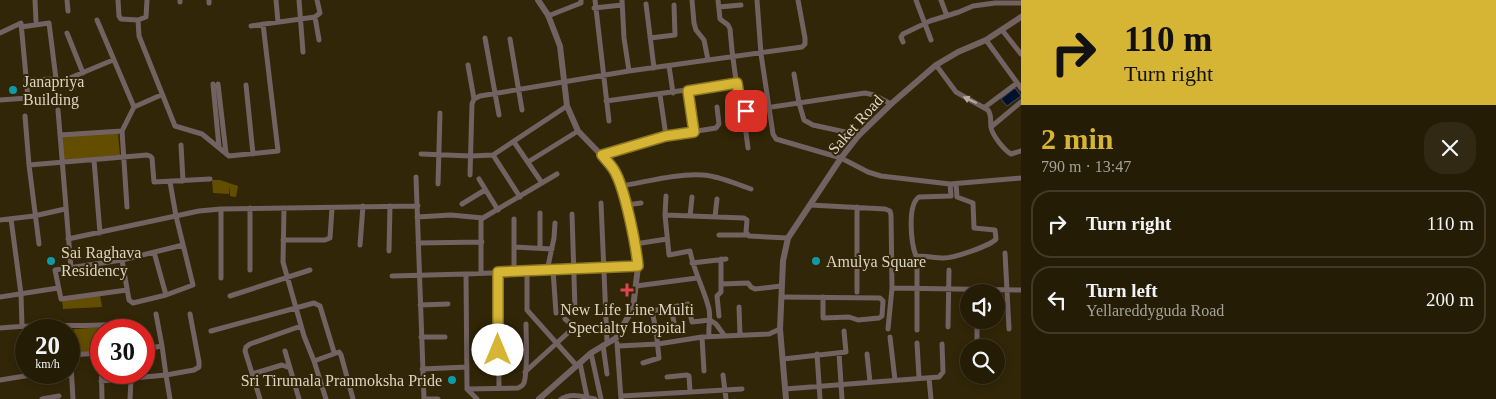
<!DOCTYPE html>
<meta charset="utf-8">
<style>
:root{--surface:#251c05;--page:#312913;--text:#f1f3f6;--muted:#a3a19a;--line:#423a27;--accent:#d6b534}
body{margin:0;font-family:Georgia,serif;background:var(--page);color:var(--text);height:100vh;display:flex;flex-direction:column;font-size:19px;white-space:nowrap}
*{box-sizing:border-box;margin:0}
p{font-size:16px;color:var(--muted)}
.icon{flex:none;width:28px;height:28px;fill:none;stroke:currentColor;stroke-width:2;stroke-linecap:round;stroke-linejoin:round}
.map{position:relative;flex:1;overflow:hidden}
.side{display:flex;flex-direction:column;background:var(--surface);width:475px}
.side>*{flex:none}
.hud{background:#d6b534;color:#111;overflow:hidden}
.fabs{position:absolute;left:960px;top:284px;display:grid;gap:10px}
.fabs a{display:grid;place-items:center;width:45px;height:45px;border-radius:50%;background:var(--surface);box-shadow:0 2px 8px #0003,0 0 0 1px var(--line);font-size:25px}
.speed{position:absolute;left:15px;top:319px;display:flex;gap:10px;font-size:25px;font-weight:700;text-align:center}
.speed>*{display:grid;place-content:center;width:65px;height:65px;border-radius:50%;background:var(--surface);box-shadow:0 2px 8px #0003,0 0 0 1px var(--line);line-height:1}
.speed small{font-size:12px;font-weight:400}
.speed .limit{border:8px solid #d22;background:#fff;color:#111}
.pin{position:absolute;display:grid;place-items:center;width:42px;height:42px;color:#fff;margin:-21px;border-radius:10px;box-shadow:0 2px 8px #0006}
.me{position:absolute;width:55px;margin:-28px;rotate:0deg;stroke-linejoin:round;filter:drop-shadow(0 0 4px #0008)}
.turn{display:flex;align-items:center;gap:18px;height:105px;padding:0 20px;font-size:22px}
.turn .icon{width:65px;height:65px;stroke-width:2.5}
.turn b{display:block;font-size:35px;line-height:42px}
.round{display:grid;place-items:center;flex:none;width:52px;height:52px;border-radius:20px;background:var(--page)}
.summary{display:flex;align-items:center;justify-content:space-between;height:85px;padding:0 20px}
h1{font-size:30px;font-weight:600;line-height:38px;color:var(--accent)}
ul{padding:0;list-style:none}
li{display:flex;align-items:center;gap:15px;height:68px;margin:0 10px 8px;padding:0 10px;border:2px solid var(--line);border-radius:20px}
li div{flex:1}
li b{display:block;font-size:19px}
li em{font-style:normal}
main{display:flex;flex:1;min-height:0}
.map>svg:first-child{display:block}
</style>
<main>
<div class="map">
<svg width="1021" height="399" viewBox="0 0 1021 399">
<rect width="100%" height="100%" fill="#312607"/>
<path fill="#634d00" d="M118 133 120 155 64 160 62 136Z
M212 180H220L238 186 236 197 230 196V186L229 194 213 193Z
M100 295 102 307 63 309 62 301Z
M124 326 125 330H101V351L73 353 74 329Z"/>
<path fill="#00102d" stroke="#424b5a" d="M1015 88 1021 96 1007 106 1001 99Z"/>
<g fill="none" stroke-linecap="round" stroke-linejoin="round">
<path stroke="#726261" stroke-width="5" d="M35 0 36 21
M67 0 68 11
M118 0 119 16 121 19 138 20 146 17 147 0
M276 0 278 22
M299 0 303 52
M595 0 609 121
M622 0 624 38 629 71
M692 0 694 23 696 30 704 40 708 60
M718 0 720 19 728 25 730 29C731 43 737 105 746 111L865 93 874 95 891 104
M757 0 761 54 773 134 776 139 841 158 868 172 881 176 950 184 1021 178
M916 0 931 40
M941 0 947 16
M180 2V0
M209 3V0
M646 4 654 68
M719 7 741 5
M594 8 622 5
M548 16 581 3V0
M315 17 319 40
M97 20 134 107
M138 20 139 36 175 126 202 134 229 156 278 151 263 24
M251 26 315 17 320 13 317 0
M21 27 49 23 56 79 26 80
M1002 30 1021 54
M0 33 21 23 28 98 0 100
M67 33 83 73
M485 38 499 115
M650 38 675 35 674 5
M510 39 522 110
M986 40 1021 88
M903 42 901 37 903 34 930 21 959 12 973 6 995 3H1021
M468 65 474 99 472 104 470 175
M936 65 956 92 988 110C992 116 990 120 991 127 992 135 1004 150 1011 154L1021 151
M669 66 673 93
M794 74 799 103 804 120 813 125 859 135
M65 80 113 60
M213 84 219 147
M218 84 226 153
M246 85 253 154
M688 91 694 132
M660 95 666 136
M474 99 480 96 629 71 802 47 805 44V38L798 0
M606 101 737 83
M985 107 1017 83
M58 110 71 268
M743 110 748 148
M25 116 29 165 39 244
M991 127 1021 102
M60 135 122 131
M514 142 542 183
M181 145 183 181
M421 154 471 156 493 155 567 106
M493 155 520 197
M602 155 666 136 716 128 719 124 717 107
M94 160 100 233
M528 162 578 131
M29 165 147 155 150 156 152 158 154 182 210 179
M416 177 424 399
M479 179 498 210
M438 184 440 113
M950 184 951 196 919 197C907 205 911 243 916 256 926 256 935 258 944 258 954 258 990 246 996 239L995 230 974 228 973 203 957 197 956 184
M621 186C646 182 677 173 703 175 719 176 736 184 751 189
M666 196 665 215 669 255 690 251C694 272 704 289 709 309 711 318 708 327 709 337
M601 203 607 342
M462 204 485 190
M626 205 641 203
M810 205 885 209 890 211 891 215 892 288 888 329
M127 207 122 131 134 107 161 95
M857 207V292
M284 208 283 262 304 336 314 361 326 399
M540 213V248
M572 214 575 309
M665 215 744 218 747 220 746 232 749 236 788 238
M690 216 692 197
M417 217 451 215 483 218 557 174
M715 217 717 199
M11 219 21 294 22 326
M481 219V273
M0 220 34 216 65 209
M719 235H747
M68 239 199 211 221 209 418 206
M283 240H325L330 238 332 208
M418 243 482 242
M635 244 667 239
M360 245 363 206
M514 247 552 249
M389 251 390 206
M154 252 166 295
M1005 253 1009 329
M122 260 129 300 133 303 166 295 193 285 176 216 170 182
M692 263 726 259
M250 270V208
M553 270 556 313
M547 271 554 238 555 223
M498 272 499 388
M514 272V219
M527 272V310L577 366
M466 274 467 389 477 399
M392 276 466 274 638 267
M221 278V209
M722 284 748 283 751 287 755 289 781 286
M636 286 697 278
M892 288 1021 290
M127 290 61 299 55 270 122 260 183 245
M230 296 310 270
M0 297 58 288
M782 297 880 298 883 301 882 316 879 318 858 320 849 317 823 318V297
M420 305 448 304
M671 307 675 328
M739 307 740 335
M630 312 652 311 688 304 692 322 710 320 716 324 724 335
M719 316 717 296 721 292V259
M948 327 949 270
M0 328C42 324 83 327 125 324
M917 330V264
M69 331 73 399
M211 331 314 303 320 306 334 352
M421 337H445
M702 337 704 371
M890 337 895 380
M617 343 621 399
M917 343 919 378
M603 345 607 374
M162 346 166 375 194 370 199 367V362L190 314
M618 346 658 344 702 337 769 334 780 329
M977 348V320
M144 349 162 346 156 314
M285 351 299 399
M101 353 102 399
M591 353 601 399
M839 353 842 399
M817 354 820 399
M867 354 870 382
M70 355 101 353
M783 359 846 352 844 331
M314 361 339 352 341 355 353 399
M580 363 587 397
M643 363 659 358 656 330 652 311
M422 369 467 367
M525 372 571 330 572 325 565 319
M252 374 282 365 290 368
M723 375 726 399
M53 376 71 375
M667 377 687 375 689 376 690 391
M929 378 931 399
M0 380 37 374 39 372
M101 381 166 375 170 399
M467 389 518 388C521 386 522 387 524 383 528 370 526 338 526 324
M785 389 939 377 943 372 942 344
M622 396 742 389
M42 399 59 396
M130 399 131 379
M260 399 245 351 246 347 250 344 301 326
M425 399H438
M561 399C572 392 583 397 595 399"/>
<path stroke="#726261" stroke-width="6" d="M538 0 548 15 560 46 567 106 578 131 610 164 615 171 621 186 635 244 638 267 633 308 616 338 591 353 539 399
M786 399 780 329 783 261 788 238 841 158 859 135 891 104 936 65 958 52 986 40 1021 17"/>
</g>
<defs><path id="oneway-solid" d="M-6-.8H1V-3.2L6.5 0L1 3.2V.8H-6Z" transform="scale(1.25)"/></defs>
<use fill="#b7ada1" href="#oneway-solid" transform="translate(970 100) rotate(-155)"/>
<g fill="none" stroke-linecap="round" stroke-linejoin="round">
<defs>
<path id="route" d="M498 350V272L638 266C636 245 625 188 614 170 611 165 606 160 602 155L666 136 694 132 688 91 737 83 741 107 746 111"/>
</defs>
<use href="#route" stroke="#8b7622" stroke-width="12"/>
<use href="#route" stroke="#d6b534" stroke-width="9"/>
</g>
<g fill="#0f9aa8" stroke="#312607" stroke-width="2">
<circle cx="13" cy="90" r="5"/>
<circle cx="51" cy="261" r="5"/>
<circle cx="816" cy="261" r="5"/>
<circle cx="452" cy="380" r="5"/>
</g>
<path fill="#e0444e" stroke="#312607" stroke-width="2" d="M624.5 282.5h5v5h5v5h-5v5h-5v-5h-5v-5h5z"/>
<g text-anchor="middle" stroke-width="4" stroke-linejoin="round" paint-order="stroke">
<g font-size="16" fill="#dcd5c4" stroke="#312607" text-anchor="start">
<text x="23" y="87">Janapriya<tspan x="23" dy="18">Building</tspan></text>
<text x="61" y="258">Sai Raghava<tspan x="61" dy="18">Residency</tspan></text>
<text x="826" y="267">Amulya Square</text>
<text x="627" y="315" text-anchor="middle">New Life Line Multi<tspan x="627" dy="18">Specialty Hospital</tspan></text>
<text x="442" y="386" text-anchor="end">Sri Tirumala Pranmoksha Pride</text>
</g>
<g font-size="16" fill="#dcd5c4" stroke="#312607">
<text transform="translate(855 124) rotate(-48)" y="6">Saket Road</text>
</g>
</g>
</svg>
<div class="fabs">
<a><svg class="icon" aria-label="sound" viewBox="0 0 24 24"><path d="M4 9h4l5-4v14l-5-4H4zM17 9q2 3 0 6"/></svg></a>
<a><svg class="icon" aria-label="search" viewBox="0 0 24 24"><circle cx="10" cy="10" r="6"/><path d="M15 15l6 6"/></svg></a>
</div>
<div class="speed"><div>20<small>km/h</small></div><div class="limit">30</div></div>
<div class="pin" style="left:746px;top:111px;background:#d93025"><svg class="icon" aria-label="arrive" viewBox="0 0 24 24"><path d="M6 21V4h12l-3 4 3 4H6"/></svg></div>
<svg class="me" style="left:498px;top:350px" viewBox="-20 -20 40 40"><circle r="19" fill="#fff"/><path d="M0-13L10 11 0 6-10 11z" fill="#d6b534"/></svg>
</div>
<section class="side">
<div class="hud">
<div class="turn"><svg class="icon" aria-label="right" viewBox="0 0 24 24"><path d="M7 20v-9h11M14 6l5 5-5 5"/></svg><div><b>110 m</b>Turn right</div></div>
</div>
<div class="summary"><div><h1>2 min</h1><p>790 m · 13:47</p></div><a class="round"><svg class="icon" aria-label="close" viewBox="0 0 24 24"><path d="M6 6l12 12M18 6L6 18"/></svg></a></div>
<ul>
<li><svg class="icon" aria-label="right" viewBox="0 0 24 24"><path d="M7 20v-9h11M14 6l5 5-5 5"/></svg><div><b>Turn right</b></div><em>110 m</em></li>
<li><svg class="icon" aria-label="left" viewBox="0 0 24 24"><path d="M17 20v-9H6M10 6l-5 5 5 5"/></svg><div><b>Turn left</b><p>Yellareddyguda Road</p></div><em>200 m</em></li>
</ul>
</section>
</main>
